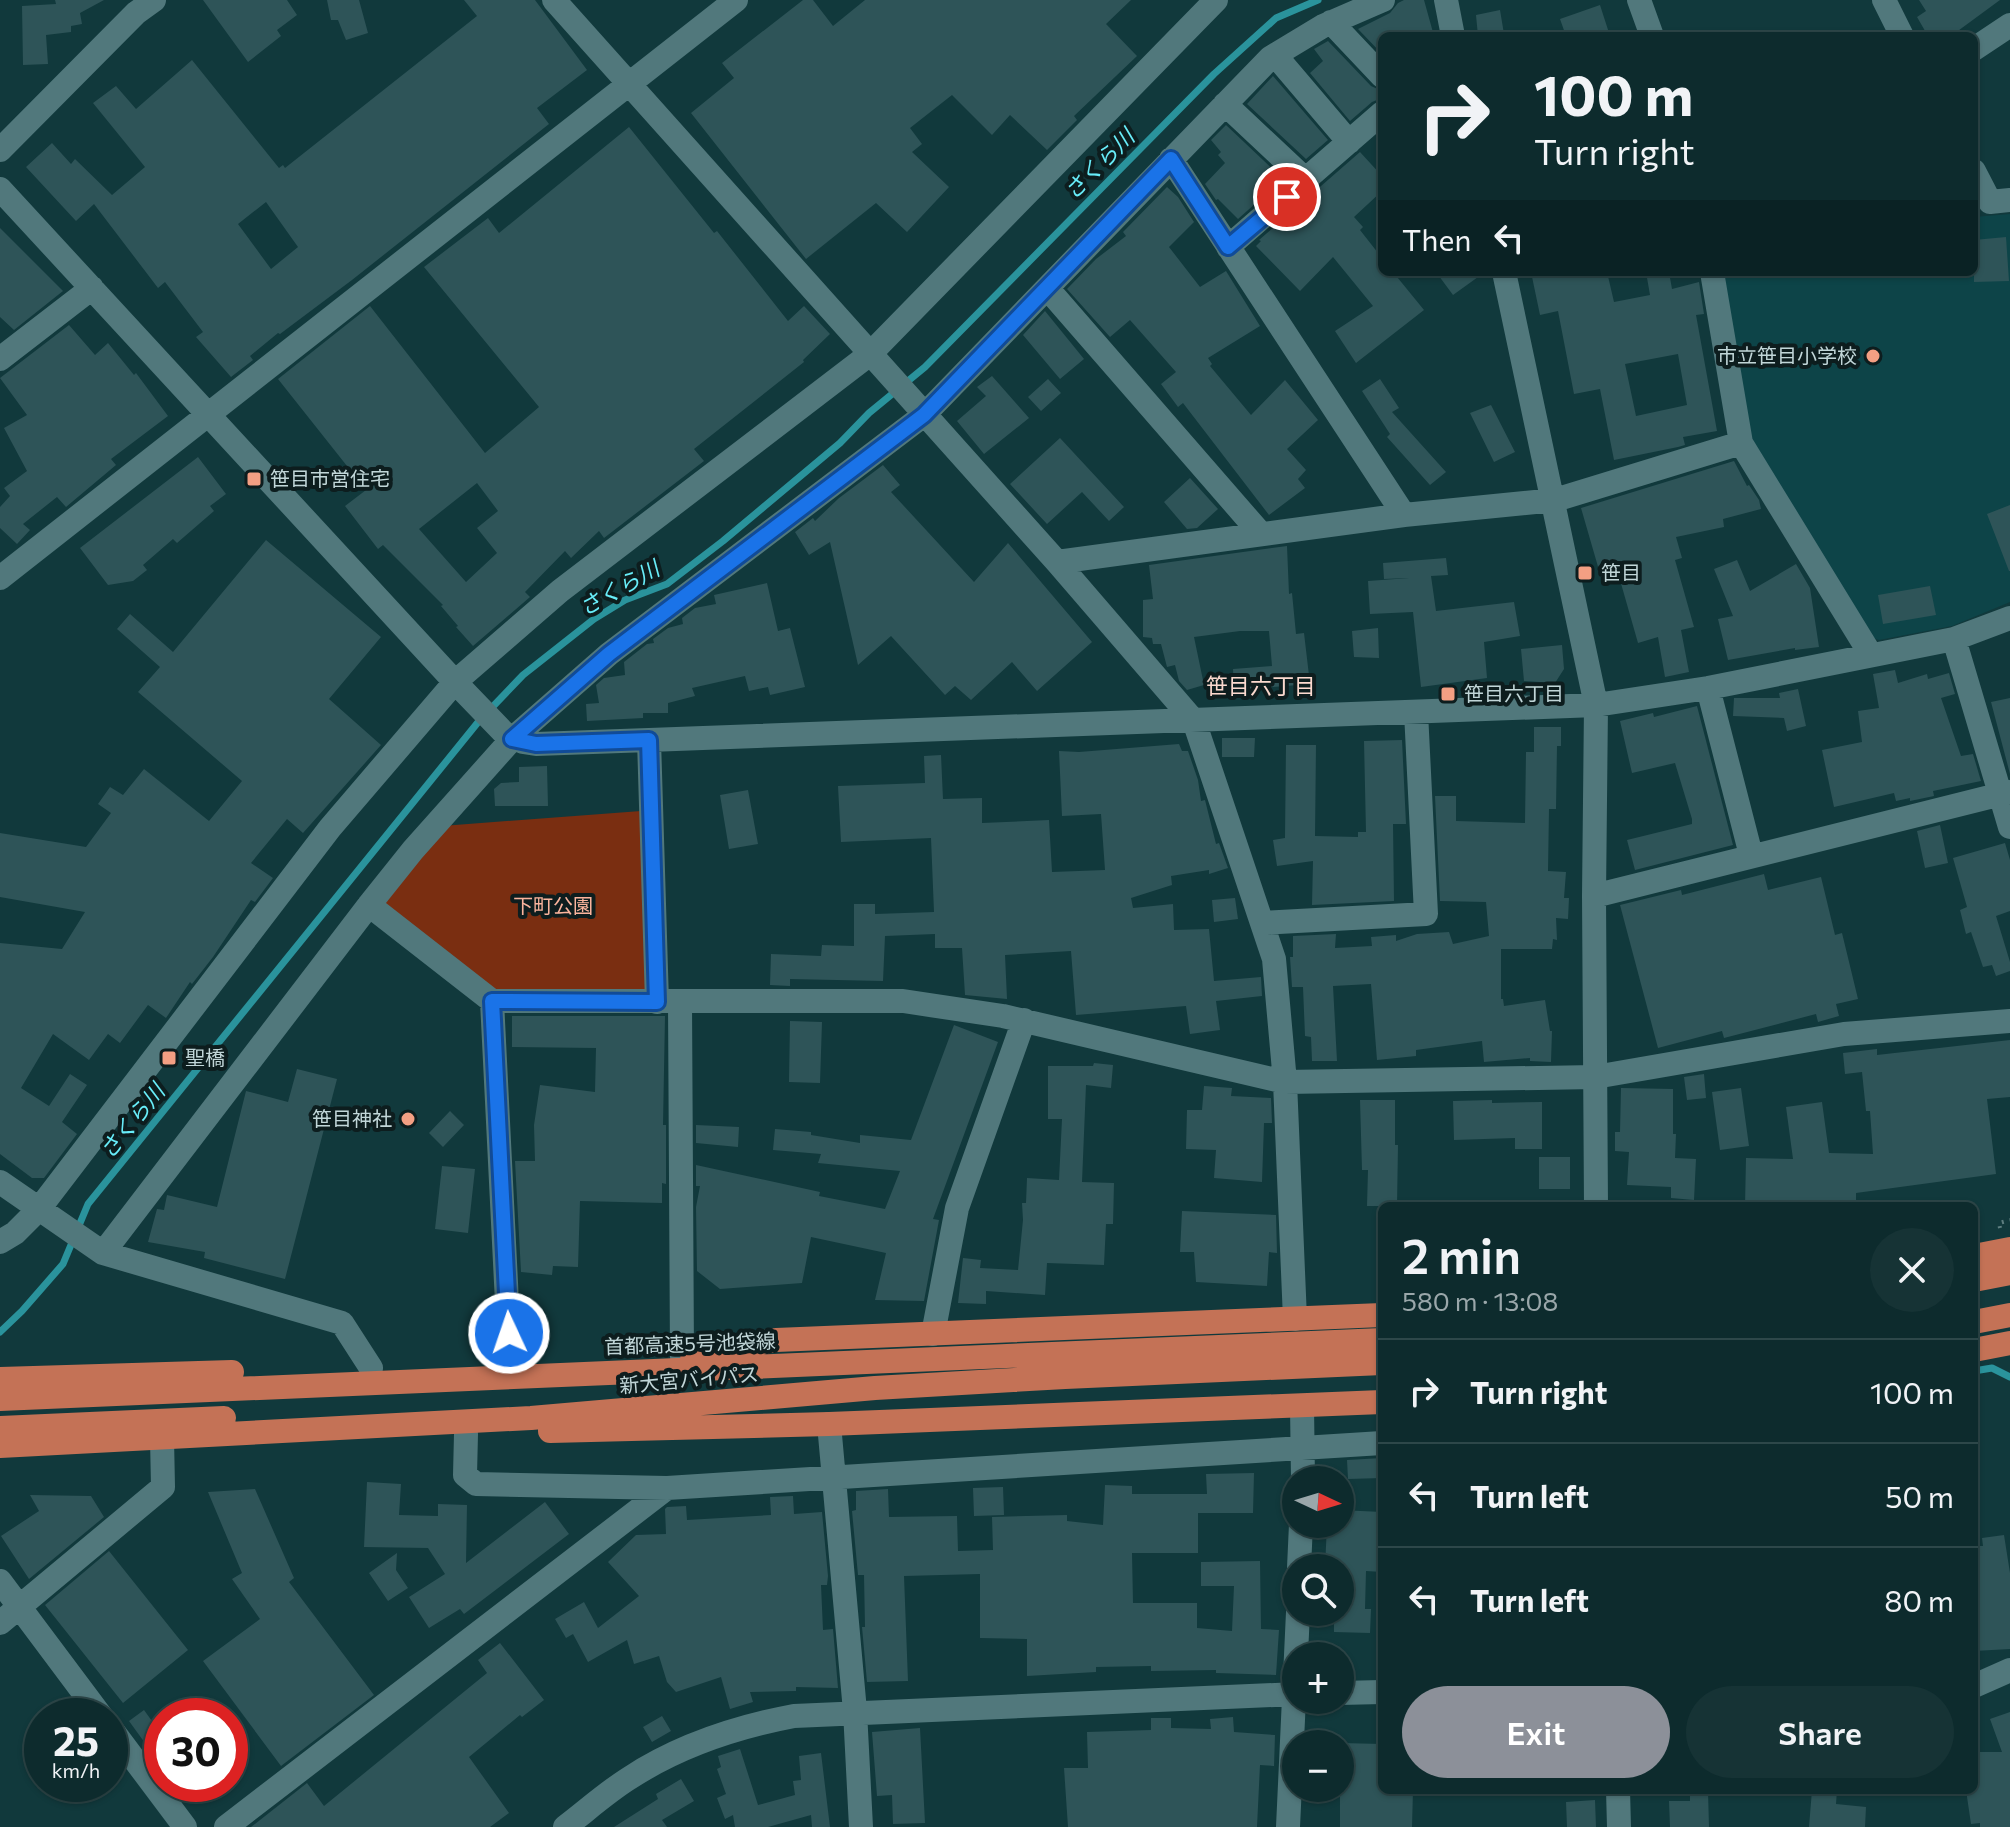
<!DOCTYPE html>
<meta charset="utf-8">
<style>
:root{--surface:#0d2b2d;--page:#163335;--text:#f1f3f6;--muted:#9aa7aa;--line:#2d4749;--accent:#8c9099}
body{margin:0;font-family:Commissioner,"Noto Sans JP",sans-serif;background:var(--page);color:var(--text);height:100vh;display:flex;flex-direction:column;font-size:30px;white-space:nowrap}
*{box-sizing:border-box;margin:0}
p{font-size:26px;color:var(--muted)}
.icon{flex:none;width:44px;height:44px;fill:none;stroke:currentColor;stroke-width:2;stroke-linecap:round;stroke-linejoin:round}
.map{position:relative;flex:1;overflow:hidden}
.side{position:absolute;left:1378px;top:1202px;width:600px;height:592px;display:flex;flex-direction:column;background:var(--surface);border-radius:12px;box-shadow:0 2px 6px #0004,0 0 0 2px var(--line)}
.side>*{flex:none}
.hud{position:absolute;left:1378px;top:32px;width:600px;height:244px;border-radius:12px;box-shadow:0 2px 6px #0004,0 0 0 2px var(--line);background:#0d2b2d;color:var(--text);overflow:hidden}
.needle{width:52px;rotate:94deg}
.tools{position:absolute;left:1282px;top:1466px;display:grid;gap:16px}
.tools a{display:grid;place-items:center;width:72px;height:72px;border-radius:50%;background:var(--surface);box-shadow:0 2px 6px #0004,0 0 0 2px var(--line);font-size:40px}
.speed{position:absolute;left:24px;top:1698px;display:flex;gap:16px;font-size:40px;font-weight:700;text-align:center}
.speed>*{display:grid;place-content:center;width:104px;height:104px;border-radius:50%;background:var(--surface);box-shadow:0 2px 6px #0004,0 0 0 2px var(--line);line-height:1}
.speed small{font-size:20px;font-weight:400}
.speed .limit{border:12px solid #d22;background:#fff;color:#111}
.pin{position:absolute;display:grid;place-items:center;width:68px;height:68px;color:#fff;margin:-34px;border:4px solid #fff;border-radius:50%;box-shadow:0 2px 8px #0007}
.me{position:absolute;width:88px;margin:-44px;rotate:357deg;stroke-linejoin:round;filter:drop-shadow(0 0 6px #0008)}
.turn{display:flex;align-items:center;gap:28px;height:168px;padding:0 24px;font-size:36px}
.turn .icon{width:104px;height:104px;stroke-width:2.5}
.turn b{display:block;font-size:56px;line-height:68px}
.then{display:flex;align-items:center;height:76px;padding:0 24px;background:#0003;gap:16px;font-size:30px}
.round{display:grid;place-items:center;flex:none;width:84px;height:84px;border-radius:42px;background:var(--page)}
.summary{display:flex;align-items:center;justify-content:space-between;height:136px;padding:0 24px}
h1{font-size:48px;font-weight:600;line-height:60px}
.cta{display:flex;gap:16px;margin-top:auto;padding:16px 24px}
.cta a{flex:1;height:92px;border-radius:48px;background:var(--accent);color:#fff;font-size:32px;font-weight:600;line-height:92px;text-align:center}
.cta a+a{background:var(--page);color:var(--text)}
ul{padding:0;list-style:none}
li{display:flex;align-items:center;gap:24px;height:104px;padding:0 24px;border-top:2px solid var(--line)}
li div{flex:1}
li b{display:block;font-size:30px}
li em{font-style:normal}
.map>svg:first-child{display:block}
</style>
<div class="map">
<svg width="2010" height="1827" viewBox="0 0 2010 1827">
<rect width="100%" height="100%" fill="#11393c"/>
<path fill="#0d4448" d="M2010 214V602L1952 626 1879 640 1870 637 1749 440 1722 272H1974V217Z"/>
<path fill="#7a2e11" d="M641 811 646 995H495L379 901 442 826Z"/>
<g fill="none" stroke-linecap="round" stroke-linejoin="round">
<path stroke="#2a939c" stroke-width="7" d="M0 1332 22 1311 63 1264 88 1204 479 721 523 675 594 619 625 600 667 584 723 541 840 443 869 413 925 367 1214 74 1276 18 1318 0
M1974 1371 1992 1368 2010 1377"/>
</g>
<path fill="#2e5458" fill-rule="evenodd" d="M55 0H104L80 13 82 24 71 26V32L46 35 48 64 23 65 22 6 56 4Z
M203 0H287L297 15 277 30 281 36 248 62Z
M327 0H359L368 33 346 40 338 20H331Z
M464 0H535L587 70 537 108 549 124 352 280 280 334 278 333 250 356 253 360 231 377 196 337 203 332 165 282 158 288 94 204 76 221 26 167 52 143 71 164 75 159 112 195 145 167 93 103 116 86 136 109 192 60 279 168 283 165 285 168 477 16ZM266 202 298 247 271 269 238 224Z
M803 0H813L833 26 865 0H1131L1106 24 1137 56 1074 116 1077 120 1047 150 1010 115 992 135 952 95 910 128 922 144 912 152 949 187 907 232 876 203 806 259 691 113 734 78 722 63Z
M1404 0H1424L1434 36H1382V54L1358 29 1390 13 1398 3Z
M1919 0H2000L1951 36H1928L1917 17 1926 11Z
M1600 5 1610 36H1566L1560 19Z
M1500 10 1504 34 1478 36 1476 15Z
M1328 41 1371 86 1382 91V98L1372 102 1350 121 1310 73 1323 61 1314 49Z
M1273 76 1328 140 1306 159 1247 104Z
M1226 125 1283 179 1238 219 1218 199 1216 200 1205 184 1225 163 1218 155 1221 152 1211 140Z
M629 127 714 233 717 231 788 321 804 306 830 334 803 360 804 362 694 449 704 461 604 538 599 531 571 558 565 551 525 592 530 597 473 646 456 627 458 626 441 606 443 605 383 545 378 549 345 506 366 490 278 379 370 306 485 453 539 407 424 267 488 218 499 233ZM477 483 498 511 477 528 497 553 466 582 419 529Z
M1360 152 1382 176V191L1354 217 1363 227 1360 230 1382 258V272H1393L1424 310 1356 363 1335 331 1373 306 1333 257 1300 291 1256 246 1261 241 1259 240Z
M1167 187 1178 197 1194 222 1169 247 1200 287 1226 271 1260 326 1208 358 1212 364 1210 366 1251 415 1285 380 1318 420 1287 449 1306 470 1298 479 1305 488 1269 515 1183 403 1178 407 1161 384 1176 372 1130 320 1110 337 1067 289 1096 259 1126 236 1123 232Z
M0 228 63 291 14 330 0 317Z
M2006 237 2009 281 1974 282V240Z
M1436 272H1485L1453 295Z
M1531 272H1607L1614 302 1650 295 1646 272H1669L1672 289 1699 282 1704 314 1696 315 1717 431 1683 437 1685 445 1678 447 1614 460 1600 389 1574 394 1558 311 1540 315ZM1678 354 1687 405 1636 416 1625 364Z
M1045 311 1084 359 1060 379 1023 335Z
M69 325 95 355 108 343 134 375 136 373 168 416 111 459 116 465 66 507 57 497 23 524 30 530 17 544 0 528V507L10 496 4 488 27 471 4 428 27 415 0 378Z
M992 376 1029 418 984 454 957 421 986 396 977 387Z
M1048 379 1061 393 1041 411 1028 397Z
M1380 379 1399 408 1392 412 1446 472 1430 485 1387 437 1390 434 1362 391Z
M1491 405 1515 452 1494 462 1470 413Z
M1060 438 1124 507 1109 521 1082 492 1047 524 1010 484Z
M198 457 226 494 210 506 214 511 177 543 173 539 143 565 147 570 133 581 108 585 80 548Z
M1734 461 1747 486 1749 485 1759 500 1761 509 1723 519 1724 527 1676 537 1682 558 1675 560 1694 627 1681 630 1689 672 1665 677 1658 637 1638 643 1620 580 1603 584 1581 508Z
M883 465 900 485 891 492 974 582 1008 543 1092 642 1037 691 1012 662 971 700 955 686 945 695 891 636 858 665 830 542 809 555 795 532 813 518 815 521 839 498Z
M1190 478 1218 509 1197 528 1187 529 1164 502Z
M2010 505V571H2009L1987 514Z
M266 540 381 637 329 699 381 745 303 833 287 819 251 863 273 878 255 902 251 900 213 957 192 984 190 982 166 1018 148 1005 120 1043 108 1034 89 1060 53 1034 21 1088 49 1106 70 1074 87 1085 62 1122 77 1134 44 1178H32L0 1154V943L62 949 85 912 0 897V833L86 847 111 813 98 804 110 787 123 795 144 769 209 821 242 781 138 692 160 667 117 629 130 614 173 652Z
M1287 546 1289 594 1292 593 1296 634 1304 633 1310 684 1234 690 1233 669 1272 666 1269 631H1240L1194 637 1204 685 1187 690 1179 681 1175 665 1167 667 1161 644H1153L1152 638 1143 637V600L1153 599 1149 565Z
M1446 558 1448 575 1431 576 1436 611 1514 602 1520 636 1484 642 1487 678 1421 687 1413 612 1370 614 1368 581 1409 578 1384 579 1383 563Z
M1737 560 1750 591 1796 564 1810 588 1819 647 1795 650V648L1728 660 1718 619 1733 616 1714 569Z
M767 583 778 631 790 628 805 687 770 695 768 687 749 691 745 676 692 688 695 696 668 703V713H643V718L587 721 586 704 599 703 596 685 604 678 625 675 624 662 647 644 654 643 653 639 668 628 683 624 682 618 695 608 716 604 714 595Z
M1930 586 1936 615 1883 624 1878 595Z
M1378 628 1379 658 1354 657 1352 631Z
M1562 645 1564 669 1555 683 1524 681 1521 649Z
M1895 670 1898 683 1927 674 1928 679 1949 673 1955 694 1941 698 1961 756 1973 754 1981 781 1933 791 1934 796 1910 801V798L1896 801 1894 793 1834 807 1822 750 1862 742 1858 711 1879 708 1873 674Z
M1798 689 1806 726 1787 731 1784 718 1733 716 1734 698H1780L1779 693Z
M2010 698V774L1991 702Z
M1697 706 1733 845 1635 870 1627 840 1692 824V819L1675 763 1632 773 1620 721 1653 713 1654 717Z
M1534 727H1561V746H1557L1556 809H1549L1548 871 1566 872 1564 898H1569L1568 919 1556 918 1557 940 1553 939 1552 949H1501V999H1503L1504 1006 1545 1000 1550 1031H1552L1551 1062 1530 1061V1058L1484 1062 1482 1041 1416 1050V1056L1377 1060 1371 984 1333 986 1337 1061H1312L1311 1037 1305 1036 1303 987H1292L1290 957H1293V936L1336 934 1335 948 1372 946 1371 937 1396 935V941L1417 934 1449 932 1453 944 1489 936 1486 902 1440 901 1435 796H1456V821L1525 823 1526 752H1534Z
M1222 738H1255L1254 757H1222Z
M1402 740 1406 824H1393L1394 901 1312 905 1313 861 1277 866 1273 840 1285 838 1286 745H1316L1315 836 1358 837V832H1366L1364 741Z
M1179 744 1182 751H1188L1198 780 1201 801 1205 800 1216 844 1219 843 1228 868 1209 874V870L1171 876 1172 885 1131 898 1133 908 1173 904 1174 930 1209 929 1214 981 1261 977 1262 996 1216 1001 1220 1030 1190 1034 1186 1006 1076 1015 1071 951 1005 955 1007 999 965 995 962 948H935V934L885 936 883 981 790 979V986L770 985 771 954 821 956 822 945 854 946V904H875V914L934 912 931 838 841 842 838 786 925 783 924 756 941 755 943 799 982 798V823L1049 820 1052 872 1105 870 1101 814 1062 816 1059 751 1079 752Z
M547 766 548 806H495L494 789 501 783 519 782V767Z
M748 790 758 844 729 849 720 795Z
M1940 825 1948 863 1925 868 1917 831Z
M2005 843 2010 860V911L1996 916 2010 962V971L1996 976 1992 965 1983 967 1971 932 1966 934 1960 910 1967 907 1953 858Z
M1764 874 1768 890 1821 877 1835 935 1842 933 1858 999 1836 1004 1839 1016 1818 1022 1816 1014 1724 1038 1722 1031 1658 1048 1620 905 1681 890 1682 895Z
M1235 898 1238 919 1214 922 1212 900Z
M512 1016H665L663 1125H666V1184L662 1183V1203L580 1201 578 1267 553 1266 552 1275 521 1272 515 1161H535L534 1125 540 1085 595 1092 596 1048 512 1047Z
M790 1021 822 1022 820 1083 789 1082Z
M954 1025 998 1042 933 1219 939 1220 924 1301 875 1300 886 1253 811 1237 802 1283 720 1289 697 1271 696 1207 700 1186H696V1165L820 1192 819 1196 885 1209 900 1171 818 1163 821 1154 773 1150 775 1129 811 1132V1135L860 1143V1135L911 1140Z
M2010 1040V1097L1987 1099 1996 1174 1856 1193V1203L1745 1206 1746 1158 1793 1159 1786 1107 1822 1102 1829 1153 1873 1154 1870 1111H1866L1862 1072 1845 1074 1843 1053 1877 1049V1055Z
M1094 1063 1113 1065 1111 1088 1086 1085 1082 1182 1114 1183 1113 1224H1106L1104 1265 1047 1263 1045 1295 986 1291V1304L958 1303 963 1258 981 1260 980 1268 1018 1270 1023 1220 1022 1203H1026L1027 1178 1059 1180 1062 1119H1048V1066H1093Z
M297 1069 337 1079 285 1279 204 1258 205 1252 148 1242 157 1209 164 1210 167 1195 217 1207 246 1091 288 1102Z
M1704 1074 1706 1098 1687 1100 1684 1077Z
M1204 1086 1232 1088 1231 1096 1271 1098 1272 1123H1264L1262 1182 1214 1178 1216 1150 1186 1149 1187 1110H1202Z
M1621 1088 1673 1089V1134H1676L1675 1158 1696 1159 1694 1200 1671 1198V1187L1627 1185 1629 1152 1615 1151V1132H1620Z
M1741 1088 1749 1146 1720 1150 1712 1092Z
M1360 1100H1395V1145H1398L1397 1206H1367L1368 1170H1362Z
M1492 1100V1103L1542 1102V1149H1515V1138L1454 1140 1453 1101Z
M450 1111 464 1125 443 1147 429 1133Z
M696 1125 739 1127 738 1147 696 1143Z
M1539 1157H1570V1189H1539Z
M442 1166 475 1169 468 1233 435 1229Z
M1182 1211 1276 1215 1277 1253 1269 1252 1267 1286 1196 1282 1194 1252H1180Z
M1382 1458V1478L1348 1479 1347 1460Z
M1254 1473 1253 1513H1198V1553H1132L1133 1603H1197V1628L1232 1631 1234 1586H1201V1562L1260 1561 1261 1629 1279 1630 1276 1675 1216 1673V1670L1151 1671V1666L1096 1667V1672L1027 1676V1639L980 1638V1574L904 1576 908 1681 867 1682 862 1627H865L864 1575H858L852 1511 856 1510V1491L888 1489 889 1517 957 1516 958 1551 993 1550 992 1517 1067 1515V1521L1103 1525 1105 1485 1132 1486V1494H1207L1206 1474Z
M367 1482 401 1484 399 1515 438 1516V1504L467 1505 466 1563 545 1502 569 1534 464 1614 460 1609 429 1628 409 1597 445 1574 428 1548 364 1547Z
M1003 1487 1004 1515 974 1516 973 1488Z
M255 1489 294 1578 289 1582 374 1695 281 1766 203 1661 260 1619 232 1579 242 1573 208 1492Z
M30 1495 91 1496 104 1517 29 1579 1 1536 39 1511Z
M793 1496 794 1514 822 1512 828 1576 827 1585H821L823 1630 833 1629 838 1688 796 1687V1691L750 1692 753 1702 730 1709 721 1677 676 1692 667 1682 659 1656 634 1664 627 1640 588 1662 573 1634 566 1638 555 1619 584 1602 598 1628 639 1596 608 1562 636 1535 666 1534 665 1509 667 1507 686 1506 687 1520 771 1515 770 1497Z
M1340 1510 1382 1512V1572L1366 1571 1365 1609H1371L1370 1633 1334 1632V1612H1340V1568H1325L1327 1524H1340Z
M2004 1535 2010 1573V1649L1974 1651V1546H1983L1982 1538Z
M109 1551 188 1650 123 1703 45 1605Z
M397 1553 396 1570 408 1588 388 1601 369 1573Z
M500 1643 544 1700 522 1717 520 1715 469 1757 509 1813 490 1827H251L307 1783 324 1806 487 1673 478 1660Z
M144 1710 162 1735V1741L150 1750 129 1721Z
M2010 1712V1827H1980V1823L1971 1824 1966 1790H1974V1761L1979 1760 1980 1752H2002L1990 1719Z
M662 1716 671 1731 652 1742 643 1727Z
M1233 1717 1234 1732 1275 1735 1274 1766 1260 1765 1257 1827H1068L1064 1768H1088L1087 1732 1151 1730V1718H1171V1728L1211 1729 1210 1719Z
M920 1728 925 1823 893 1824 892 1795 877 1796 872 1732Z
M1340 1743 1382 1744V1790H1413L1412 1827H1340Z
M740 1749 758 1805 795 1795 793 1781 801 1780 799 1756 821 1753 830 1827H812L811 1815 768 1827H735L733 1815 725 1819 717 1798 726 1794 717 1769 721 1767 718 1756Z
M681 1779 694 1801 662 1820 667 1827H614L658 1799 656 1794Z
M1690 1790 1708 1791 1709 1827H1670L1669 1801H1690Z
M1812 1790H1837L1836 1804 1866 1807 1865 1827H1809Z
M1595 1800 1596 1827H1567L1566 1802Z"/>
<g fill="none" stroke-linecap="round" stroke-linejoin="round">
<path stroke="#5e7e80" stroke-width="4" stroke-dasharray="2 6" stroke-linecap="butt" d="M2000 1228 1999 1223 2010 1220"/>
<path stroke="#51787c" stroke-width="24" d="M554 0 1057 562 1194 721 1274 959 1285 1082 1295 1319
M1446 0 1453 36
M1639 0 1652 36
M1884 0 1902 36
M1331 22 1382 76
M1974 49 2010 25
M1275 55 1349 142
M1225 104 1306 180
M0 150 136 13 154 0
M1171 159 1404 515
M1974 171 1990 202 2010 200
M0 189 455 682 506 735 523 742 536 744 649 740 1596 705 1708 688 1954 639 2010 618
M1228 247 1382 113
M1504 272 1596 705 1594 896 1596 1206
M1712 272 1741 443 1871 655
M1047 288 1261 534
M0 359 92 288
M1057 562 1404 515 1555 500 1741 443
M0 578 736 0
M1954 639 2010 827
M1708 688 1751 855
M649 740 657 1002
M1594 896 2010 792
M369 905 492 1001H903L1003 1016 1285 1082 1595 1077 1844 1034 2010 1021
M1262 923 1426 914 1416 712
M492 1001 510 1363
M680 1002 682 1357
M0 1182 103 1253 342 1323 371 1368
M0 1242 15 1233 39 1209 330 828 455 682 560 591 870 354 1216 0
M103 1253 369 905 413 850 512 739 609 654 924 415 1270 58 1323 26 1383 0
M933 1334 957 1208 1024 1020
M1302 1406 1303 1480
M829 1424 855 1711 861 1827
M466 1434 465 1475 476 1484 667 1488 1382 1443
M1299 1568 1301 1524
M0 1581 101 1716
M0 1623 163 1487 162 1438
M1974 1686 2010 1670
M1340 1693 1382 1692
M110 1727 185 1827
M1618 1790 1619 1827
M226 1827 667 1488
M565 1827C586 1811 606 1793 628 1779 678 1746 736 1727 794 1716L1296 1694
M1288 1827 1298 1612"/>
<path stroke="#c47256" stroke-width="24" d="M1974 1256 2010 1249
M1974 1280 2010 1273
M1974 1322 2010 1315
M1974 1350 2010 1343
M692 1355 776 1340 1382 1315
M0 1379 232 1372
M0 1399 1382 1340
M0 1428 224 1418
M550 1431 829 1424 1382 1402
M0 1446 531 1418 875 1388 1065 1377 1382 1363"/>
</g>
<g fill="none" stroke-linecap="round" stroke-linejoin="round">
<defs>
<path id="route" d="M509 1333 492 1001 657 1002 649 740 536 744 512 739 609 654 924 415 1171 159 1228 247 1287 197"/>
</defs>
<use href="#route" stroke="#114b97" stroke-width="20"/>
<use href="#route" stroke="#1a73e8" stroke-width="14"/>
</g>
<g fill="#f39f83" stroke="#0d1d1e" stroke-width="3">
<circle cx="1873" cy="356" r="8"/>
<rect x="246" y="471" width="16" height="16" rx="4"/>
<rect x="1577" y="565" width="16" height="16" rx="4"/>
<rect x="1440" y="686" width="16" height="16" rx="4"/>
<rect x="161" y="1050" width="16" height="16" rx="4"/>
<circle cx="408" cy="1119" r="8"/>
</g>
<g text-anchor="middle" stroke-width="8" stroke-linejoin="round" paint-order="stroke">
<g font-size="20" fill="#c1d6d8" stroke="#0d1d1e" text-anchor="start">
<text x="1857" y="363" text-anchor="end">市立笹目小学校</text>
<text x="270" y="486">笹目市営住宅</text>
<text x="1601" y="580">笹目</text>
<text x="1464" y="701">笹目六丁目</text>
<text x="185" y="1065">聖橋</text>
<text x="392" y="1126" text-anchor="end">笹目神社</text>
</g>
<g font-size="20" fill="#fab49d" stroke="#0d1d1e">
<text x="553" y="913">下町公園</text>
</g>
<g font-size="20" fill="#c1d6d8" stroke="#0d1d1e">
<text transform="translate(690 1344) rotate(-2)" y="7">首都高速5号池袋線</text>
<text transform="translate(689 1380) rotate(-5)" y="7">新大宮バイパス</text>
</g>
<g font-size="22" font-style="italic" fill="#68edf9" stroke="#0d1d1e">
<text transform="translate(1099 164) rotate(-45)" y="8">さくら川</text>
<text transform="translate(619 588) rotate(-29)" y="8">さくら川</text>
<text transform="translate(132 1121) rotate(-51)" y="8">さくら川</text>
</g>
<g font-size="22" fill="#fbd9ce" stroke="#0d1d1e">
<text x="1261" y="694">笹目六丁目</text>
</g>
</g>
</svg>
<div class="tools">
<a><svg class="needle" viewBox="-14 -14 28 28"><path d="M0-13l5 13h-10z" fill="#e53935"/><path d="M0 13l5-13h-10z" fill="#9aa7aa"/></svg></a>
<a><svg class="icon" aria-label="search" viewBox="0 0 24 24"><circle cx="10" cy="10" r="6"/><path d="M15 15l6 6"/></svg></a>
<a>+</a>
<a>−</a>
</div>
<div class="speed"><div>25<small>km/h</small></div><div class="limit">30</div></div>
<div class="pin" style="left:1287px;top:197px;background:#d93025"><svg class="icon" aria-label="arrive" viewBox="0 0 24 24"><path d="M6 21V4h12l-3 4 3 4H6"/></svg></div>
<svg class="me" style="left:509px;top:1333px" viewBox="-20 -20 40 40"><circle r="17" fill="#1a73e8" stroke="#fff" stroke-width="3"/><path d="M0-11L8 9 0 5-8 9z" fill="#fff"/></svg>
<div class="hud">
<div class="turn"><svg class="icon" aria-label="right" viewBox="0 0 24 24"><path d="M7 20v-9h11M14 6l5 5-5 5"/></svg><div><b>100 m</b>Turn right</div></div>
<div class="then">Then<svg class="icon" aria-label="left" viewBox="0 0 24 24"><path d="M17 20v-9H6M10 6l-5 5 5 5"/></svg></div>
</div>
<section class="side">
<div class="summary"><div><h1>2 min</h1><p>580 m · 13:08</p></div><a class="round"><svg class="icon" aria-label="close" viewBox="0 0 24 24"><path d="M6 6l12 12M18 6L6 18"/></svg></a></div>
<ul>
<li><svg class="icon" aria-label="right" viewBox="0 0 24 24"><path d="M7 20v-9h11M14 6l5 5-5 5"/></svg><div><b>Turn right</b></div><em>100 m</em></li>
<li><svg class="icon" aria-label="left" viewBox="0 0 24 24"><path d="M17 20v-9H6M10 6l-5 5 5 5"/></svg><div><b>Turn left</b></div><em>50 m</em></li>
<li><svg class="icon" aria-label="left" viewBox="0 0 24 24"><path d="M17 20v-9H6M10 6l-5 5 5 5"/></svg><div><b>Turn left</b></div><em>80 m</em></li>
</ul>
<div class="cta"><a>Exit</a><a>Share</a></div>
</section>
</div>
